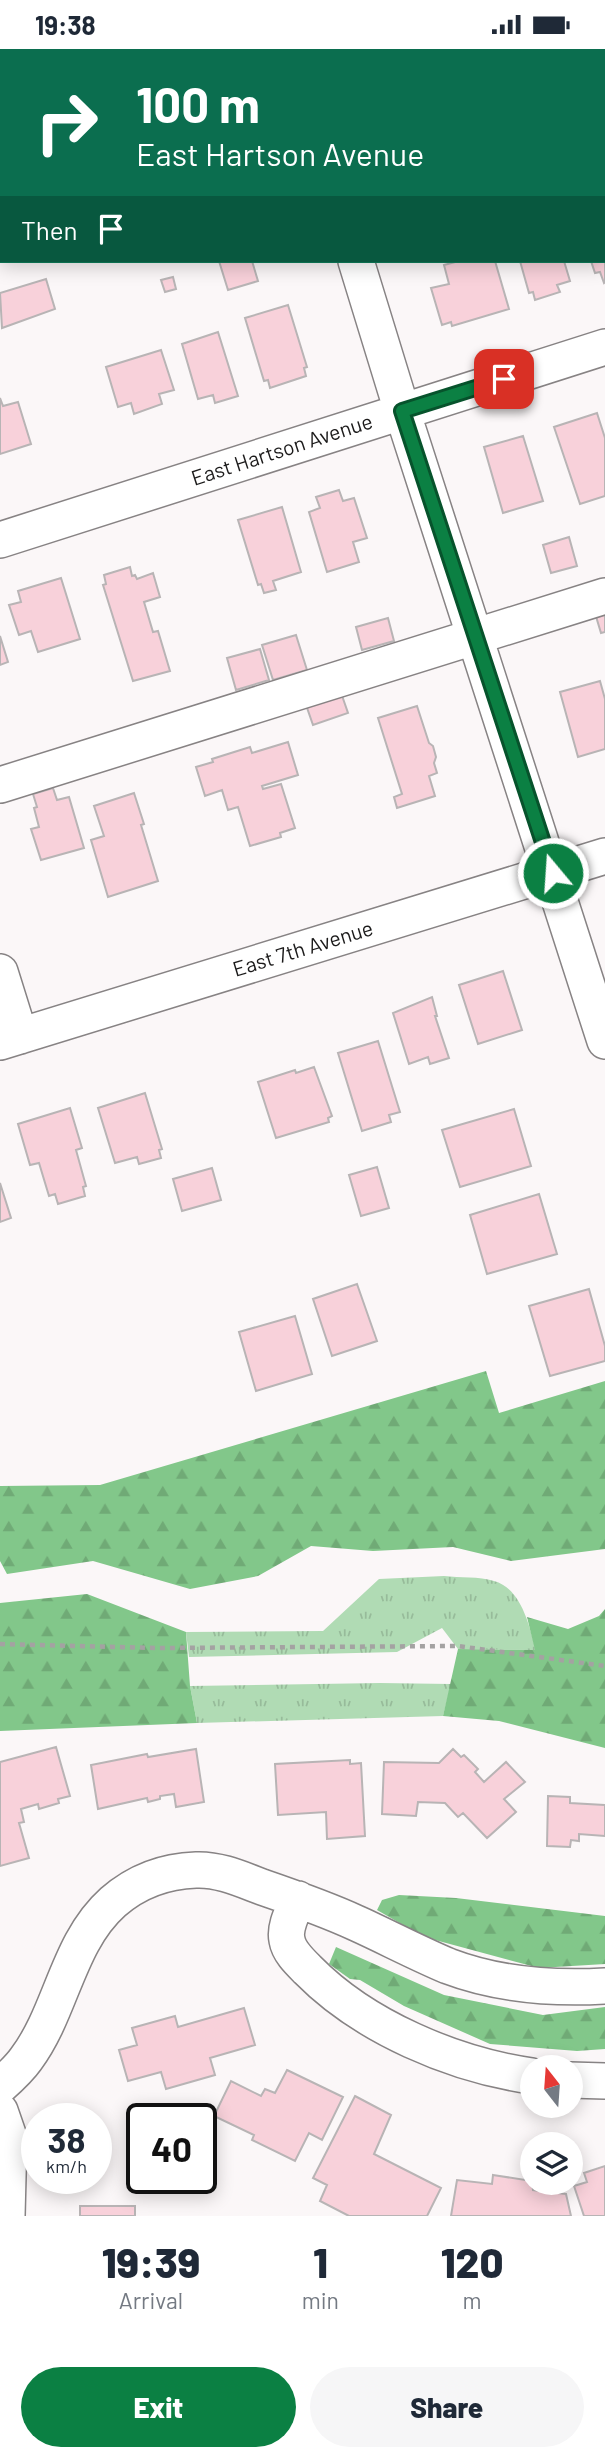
<!DOCTYPE html>
<style>
:root{--surface:#fff;--page:#f6f6f7;--text:#1f2937;--muted:#747a83;--accent:#0b8043}
body{margin:0;font-family:Barlow,sans-serif;background:var(--page);color:var(--text);height:100vh;display:flex;flex-direction:column;font-size:26px;white-space:nowrap}
*{box-sizing:border-box;margin:0}
p{font-size:23px;color:var(--muted)}
.icon{flex:none;width:38px;height:38px;fill:none;stroke:currentColor;stroke-width:2;stroke-linecap:round;stroke-linejoin:round}
.map{position:relative;height:2167px;overflow:hidden}
.details{display:flex;flex-direction:column;background:var(--surface);flex:1}
.details>*{flex:none}
.banner{position:absolute;left:0px;top:0px;width:606px;height:214px;box-shadow:0 4px 18px #0003;background:#0b6e4f;color:#fff;overflow:hidden}
.needle{width:46px;rotate:343deg}
.fabs{position:absolute;left:520px;top:2006px;display:grid;gap:14px}
.fabs a{display:grid;place-items:center;width:63px;height:63px;border-radius:50%;background:var(--surface);box-shadow:0 4px 18px #0003;font-size:35px}
.speed{position:absolute;left:21px;top:2054px;display:flex;gap:14px;font-size:35px;font-weight:700;text-align:center}
.speed>*{display:grid;place-content:center;width:91px;height:91px;border-radius:50%;background:var(--surface);box-shadow:0 4px 18px #0003;line-height:1}
.speed small{font-size:18px;font-weight:400}
.speed .limit{border:4px solid #111;border-radius:10px;background:#fff;color:#111}
.pin{position:absolute;display:grid;place-items:center;width:60px;height:60px;color:#fff;margin:-30px;border-radius:14px;box-shadow:0 4px 10px #0006}
.me{position:absolute;width:77px;margin:-38px;rotate:342deg;stroke-linejoin:round;filter:drop-shadow(0 0 5px #0008)}
.turn{display:flex;align-items:center;gap:24px;height:147px;padding:0 21px;font-size:32px}
.turn .icon{width:91px;height:91px;stroke-width:2.5}
.turn b{display:block;font-size:49px;line-height:60px}
.then{display:flex;align-items:center;height:66px;padding:0 21px;background:#0003;gap:14px;font-size:26px}
.eta{display:flex;justify-content:space-evenly;align-items:center;height:119px;text-align:center}
.eta b{font-size:42px;font-weight:800;line-height:49px}
.primary-button{display:flex;gap:14px;margin-top:auto;padding:14px 21px}
.primary-button a{flex:1;height:80px;border-radius:42px;background:var(--accent);color:#fff;font-size:28px;font-weight:800;line-height:80px;text-align:center}
.primary-button a+a{background:var(--page);color:var(--text)}
.status{display:flex;justify-content:space-between;align-items:center;height:49px;padding:0 35px;background:var(--surface);direction:ltr}
.status svg{height:19px;fill:currentColor}
.map>svg:first-child{display:block}
</style>
<div class="status"><b>19:38</b><svg viewBox="0 0 49 12"><path d="M0 12V9h3v3zM5 12V6h3v6zM10 12V3h3v9zM15 12V0h3v12zM26 1h20v11H26zM47 4h2v5h-2z"/></svg></div>
<div class="map">
<svg width="605" height="2167" viewBox="0 0 605 2167">
<defs>
<pattern id="grass-tufts" width="24" height="20" patternUnits="userSpaceOnUse" patternTransform="scale(1.75)"><rect width="24" height="20" fill="#b0dbb4"/><path d="M3 7l-1-3M5 7V3M7 7l1-3M15 17l-1-3M17 17v-4M19 17l1-3" fill="none" stroke="#97bb9a"/></pattern>
<pattern id="forest-firs" width="22" height="20" patternUnits="userSpaceOnUse" patternTransform="scale(1.75)"><rect width="22" height="20" fill="#82c78a"/><path d="M5 1l3.5 6h-7zM16 11l3.5 6h-7z" fill="#70aa76"/></pattern>
</defs>
<rect width="100%" height="100%" fill="#fbf7f8"/>
<path fill="url(#grass-tufts)" d="M444 1527C460 1529 479 1527 494 1532 522 1540 529 1577 536 1601L458 1600 442 1579 397 1603 189 1608 186 1583 323 1582 379 1530Z
M380 1634 451 1635 443 1667 197 1674 190 1637Z"/>
<path fill="url(#forest-firs)" d="M486 1322 499 1364 605 1332V1500L511 1512 453 1498 373 1502 311 1497 258 1527 190 1540 93 1512 7 1525 0 1512V1437L100 1436Z
M87 1545 186 1583 190 1637 197 1674 0 1682V1554Z
M605 1560V1699L499 1672 443 1667 458 1600 535 1601 527 1568 568 1580 599 1567Z
M399 1846 456 1849 605 1867V1915L539 1919 424 1888 377 1861 382 1851Z
M336 1898 444 1946 543 1966 605 1958V2000L577 2002 490 1995 404 1957 360 1931 350 1930 329 1915Z"/>
<path fill="#f8d1da" stroke="#b8b4b5" stroke-width="2" d="M525 0H569L570 2H526Z
M605 169V233L604 234 600 223 595 224 591 212H604Z
M219 212H252L258 232 228 241Z
M459 212H495L509 260 452 277 451 273 442 276 431 239 449 235 444 216Z
M520 212H564L570 232 557 236 560 243 535 251 533 243 529 244Z
M173 228 176 240 165 243 161 231Z
M46 230 55 260 2 279 0 244Z
M288 256 307 318 304 319 306 327 270 339 268 331 264 332 245 269Z
M218 283 238 347 215 354 213 346 198 350 182 295Z
M161 301 174 341 159 345 162 355 134 365 131 354 118 358 106 318Z
M0 349 3 357 18 353 31 395 0 405Z
M597 364 605 389V447L580 455 554 378Z
M523 387 543 452 503 464 484 398Z
M339 441 343 452 354 449 367 489 353 493 359 513 327 523 309 463 320 459 316 448Z
M282 458 301 523 273 532 276 541 264 544 261 535 258 536 238 471Z
M569 488 577 517 551 524 543 496Z
M130 518 132 527 135 526 137 530 153 524 160 548 144 553 153 583 158 582 170 622 133 632 103 536 106 535 104 526Z
M61 529 80 590 38 603 31 582 19 586 9 556 21 553 18 542Z
M605 549V583L601 584 592 554Z
M388 569 394 592 362 601 356 578Z
M296 586 307 621 273 631 262 596Z
M0 587 8 613 0 616Z
M260 600 269 631 236 641 227 609Z
M600 632 605 650V700L578 708 560 643Z
M339 638 348 664 313 676 304 650Z
M417 657 429 694 433 697 436 708 434 714 437 724 429 727 435 747 397 759 394 748 402 745 378 669Z
M288 693 298 726 262 737 263 740 281 735 295 779 280 784 281 788 250 797 238 758 228 761 222 741 205 747 196 718 213 713 212 710 250 698 252 704Z
M53 739 57 751 69 748 84 799 41 811 31 780 39 778 34 759 37 758 33 745Z
M134 744 144 775 141 776 158 832 108 848 91 791 104 787 94 757Z
M503 922 522 981 478 995 459 936Z
M432 948 437 967H435L449 1009 430 1015 428 1008 409 1015 393 964Z
M378 992 400 1063 389 1066 391 1073 362 1082 338 1004Z
M314 1018 332 1067 328 1069 329 1073 276 1089 258 1033 295 1021 296 1024Z
M145 1044 162 1100 159 1101 161 1109 139 1115 137 1108 115 1114 98 1059Z
M70 1059 82 1099 76 1101 86 1137 83 1138 85 1147 58 1155 55 1145 49 1147 39 1114 30 1116 18 1075Z
M514 1060 531 1117 460 1138 442 1081Z
M377 1118 389 1159 361 1167 349 1126Z
M212 1119 221 1151 182 1162 173 1130Z
M0 1134 11 1169 0 1173Z
M539 1145 557 1205 487 1225 470 1166Z
M357 1235 377 1292 332 1307 313 1250Z
M589 1240 605 1297V1312L550 1327 529 1257Z
M295 1267 312 1325 256 1342 239 1283Z
M56 1698 70 1747 58 1750 59 1754 39 1760 38 1755 21 1760 24 1773 19 1774 29 1809 0 1817V1713Z
M196 1700 204 1753 176 1758 174 1745 160 1747V1750L148 1753 147 1749 98 1760 91 1716 147 1705 148 1708Z
M453 1700 461 1708 464 1706 478 1720 475 1723 484 1733 506 1713 525 1733 504 1750 516 1763 487 1789 463 1764 458 1768 445 1754 418 1753 416 1767 382 1765 384 1713 439 1714Z
M350 1711V1715L361 1714 365 1787 327 1790 326 1763 278 1766 275 1715Z
M548 1747 570 1748V1754L605 1756V1787L579 1785V1792L571 1791 570 1798 547 1797Z
M244 1959 255 1996 210 2009 215 2026 166 2040 161 2023 128 2032 119 2001 137 1996 132 1979 175 1967 178 1978Z
M287 2021 343 2048 322 2091 309 2084 295 2112 252 2091 254 2086 214 2067 231 2032 261 2047 265 2040 275 2044Z
M355 2047 391 2066 374 2105 441 2139 427 2167H349L320 2152 327 2136 313 2129Z
M605 2117V2167H584L574 2137 587 2133 584 2124Z
M493 2126 532 2132 533 2141 566 2145 571 2167H451L457 2131 492 2135Z
M80 2157H135V2167H80Z"/>
<g fill="none" stroke-linecap="round" stroke-linejoin="round">
<defs>
<path id="minor" d="M264 2 269 0
M0 85H2
M356 212 402 362 605 992
M0 491 605 298
M0 736 605 547
M0 923 20 987
M0 993 605 807
M298 1850C293 1862 284 1878 287 1891 289 1903 300 1913 308 1921 364 1978 454 2016 532 2027
M570 2031 605 2032
M0 2037C9 2029 19 2020 26 2010 62 1962 67 1894 113 1853 136 1833 165 1822 196 1821 219 1820 241 1830 262 1838 294 1849 326 1860 356 1874 387 1888 417 1904 448 1917 498 1936 552 1940 605 1937
M0 2062 9 2088 7 2167"/>
</defs>
<use href="#minor" stroke="#878384" stroke-width="38"/>
<path stroke="#a4a2a2" stroke-width="4.5" stroke-dasharray="5 5" stroke-linecap="butt" d="M0 1595 157 1599 458 1597 605 1617"/>
<use href="#minor" stroke="#fff" stroke-width="35"/>
</g>
<g fill="none" stroke-linecap="round" stroke-linejoin="round">
<defs>
<path id="route" d="M504 330 402 362 553 824"/>
</defs>
<use href="#route" stroke="#07532c" stroke-width="18"/>
<use href="#route" stroke="#0b8043" stroke-width="12"/>
</g>
<g text-anchor="middle" stroke-width="5" stroke-linejoin="round" paint-order="stroke">
<g font-size="21" fill="#1b1a1a" stroke="#fff">
<text transform="translate(282 401) rotate(-18)" y="7">East Hartson Avenue</text>
<text transform="translate(303 900) rotate(-17)" y="7">East 7th Avenue</text>
</g>
</g>
</svg>
<div class="fabs">
<a><svg class="needle" viewBox="-14 -14 28 28"><path d="M0-13l5 13h-10z" fill="#e53935"/><path d="M0 13l5-13h-10z" fill="#747a83"/></svg></a>
<a><svg class="icon" aria-label="layers" viewBox="0 0 24 24"><path d="M12 4l9 5-9 5-9-5zM3 14l9 5 9-5"/></svg></a>
</div>
<div class="speed"><div>38<small>km/h</small></div><div class="limit">40</div></div>
<div class="pin" style="left:504px;top:330px;background:#d93025"><svg class="icon" aria-label="arrive" viewBox="0 0 24 24"><path d="M6 21V4h12l-3 4 3 4H6"/></svg></div>
<svg class="me" style="left:553px;top:824px" viewBox="-20 -20 40 40"><circle r="17" fill="#0b8043" stroke="#fff" stroke-width="3"/><path d="M0-11L8 9 0 5-8 9z" fill="#fff"/></svg>
<div class="banner">
<div class="turn"><svg class="icon" aria-label="right" viewBox="0 0 24 24"><path d="M7 20v-9h11M14 6l5 5-5 5"/></svg><div><b>100 m</b>East Hartson Avenue</div></div>
<div class="then">Then<svg class="icon" aria-label="arrive" viewBox="0 0 24 24"><path d="M6 21V4h12l-3 4 3 4H6"/></svg></div>
</div>
</div>
<section class="details">
<div class="eta">
<div><b>19:39</b><p>Arrival</p></div>
<div><b>1</b><p>min</p></div>
<div><b>120</b><p>m</p></div>
</div>
<div class="primary-button"><a>Exit</a><a>Share</a></div>
</section>
